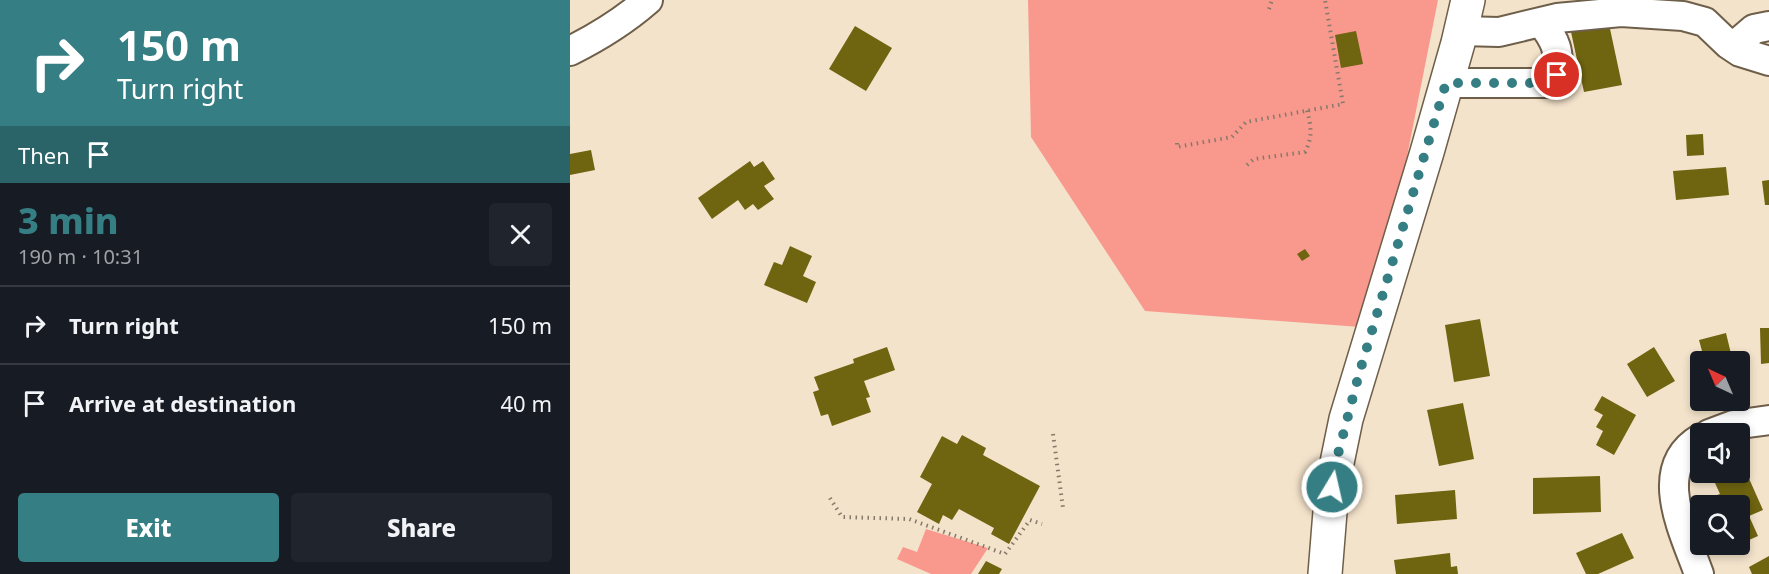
<!DOCTYPE html>
<meta charset="utf-8">
<style>
:root{--surface:#171b24;--page:#20242c;--text:#f1f3f6;--muted:#9ea1a6;--line:#363941;--accent:#357e83}
body{margin:0;font-family:"Noto Sans",sans-serif;background:var(--page);color:var(--text);height:100vh;display:flex;flex-direction:column;font-size:22px;white-space:nowrap}
*{box-sizing:border-box;margin:0}
p{font-size:20px;color:var(--muted)}
.icon{flex:none;width:33px;height:33px;fill:none;stroke:currentColor;stroke-width:2;stroke-linecap:round;stroke-linejoin:round}
.map{position:relative;flex:1;overflow:hidden}
.details{display:flex;flex-direction:column;background:var(--surface);width:570px}
.details>*{flex:none}
.guide{background:#357e83;color:#fff;overflow:hidden}
.needle{width:39px;rotate:316deg}
.tools{position:absolute;left:1120px;top:351px;display:grid;gap:12px}
.tools a{display:grid;place-items:center;width:60px;height:60px;border-radius:6px;background:var(--surface);box-shadow:0 3px 9px #0003;font-size:30px}
.pin{position:absolute;display:grid;place-items:center;width:51px;height:51px;color:#fff;margin:-26px;border:3px solid #fff;border-radius:50%;box-shadow:0 2px 6px #0007}
.me{position:absolute;width:66px;margin:-33px;rotate:9deg;stroke-linejoin:round;filter:drop-shadow(0 0 4px #0008)}
.turn{display:flex;align-items:center;gap:21px;height:126px;padding:0 18px;font-size:27px}
.turn .icon{width:78px;height:78px;stroke-width:2.5}
.turn b{display:block;font-size:42px;line-height:51px}
.then{display:flex;align-items:center;height:57px;padding:0 18px;background:#0003;gap:12px;font-size:22px}
.round{display:grid;place-items:center;flex:none;width:63px;height:63px;border-radius:6px;background:var(--page)}
.overview{display:flex;align-items:center;justify-content:space-between;height:102px;padding:0 18px}
h1{font-size:36px;font-weight:800;line-height:45px;color:var(--accent)}
.primary-button{display:flex;gap:12px;margin-top:auto;padding:12px 18px}
.primary-button a{flex:1;height:69px;border-radius:6px;background:var(--accent);color:#fff;font-size:24px;font-weight:800;line-height:69px;text-align:center}
.primary-button a+a{background:var(--page);color:var(--text)}
ul{padding:0;list-style:none}
li{display:flex;align-items:center;gap:18px;height:78px;padding:0 18px;border-top:2px solid var(--line)}
li div{flex:1}
li b{display:block;font-size:22px}
li em{font-style:normal}
main{display:flex;flex:1;min-height:0}
.map>svg:first-child{display:block}
</style>
<main>
<section class="details">
<div class="guide">
<div class="turn"><svg class="icon" aria-label="right" viewBox="0 0 24 24"><path d="M7 20v-9h11M14 6l5 5-5 5"/></svg><div><b>150 m</b>Turn right</div></div>
<div class="then">Then<svg class="icon" aria-label="arrive" viewBox="0 0 24 24"><path d="M6 21V4h12l-3 4 3 4H6"/></svg></div>
</div>
<div class="overview"><div><h1>3 min</h1><p>190 m · 10:31</p></div><a class="round"><svg class="icon" aria-label="close" viewBox="0 0 24 24"><path d="M6 6l12 12M18 6L6 18"/></svg></a></div>
<ul>
<li><svg class="icon" aria-label="right" viewBox="0 0 24 24"><path d="M7 20v-9h11M14 6l5 5-5 5"/></svg><div><b>Turn right</b></div><em>150 m</em></li>
<li><svg class="icon" aria-label="arrive" viewBox="0 0 24 24"><path d="M6 21V4h12l-3 4 3 4H6"/></svg><div><b>Arrive at destination</b></div><em>40 m</em></li>
</ul>
<div class="primary-button"><a>Exit</a><a>Share</a></div>
</section>
<div class="map">
<svg width="1199" height="574" viewBox="0 0 1199 574">
<rect width="100%" height="100%" fill="#f4e3cb"/>
<path fill="#f9998e" d="M458 0H868L803 328 575 311 461 137Z
M356 529 418 548 401 574H361L327 559 333 547 347 552Z"/>
<path fill="#6f6410" d="M1039 24 1052 85 1014 92 1001 32Z
M285 26 322 48 296 91 259 69Z
M786 31 793 64 771 68 765 35Z
M1133 134 1134 155 1117 156 1116 135Z
M21 150 25 170 0 175V154Z
M180 161 184 167 193 161 205 179 194 186 204 199 188 210 183 204 175 210 168 200 142 219 128 198Z
M1156 167 1159 195 1106 200 1103 171Z
M1199 180V205H1195L1192 181Z
M220 246 242 256 233 276 246 282 237 303 194 285 204 262 212 265Z
M735 249 740 256 732 261 727 254Z
M910 319 920 376 884 382 875 325Z
M1190 328H1199V363L1191 364Z
M1156 333 1163 362H1135L1129 340Z
M317 347 325 370 294 381 300 397 296 398 301 412 262 426 258 414 251 416 243 392 249 390 244 377 284 363 283 359Z
M1084 347 1105 381 1077 397 1057 364Z
M1032 396 1066 415 1044 455 1026 445 1033 431 1026 427 1033 415 1024 410Z
M893 403 904 459 869 466 857 410Z
M392 435 416 448 413 455 470 486 439 544 421 534 424 528 389 509 382 520 373 515 369 524 347 512 362 484 350 477 372 436 387 444Z
M1177 474 1193 510 1179 516 1188 536 1170 544V506H1152L1147 495 1150 494 1145 483 1162 476 1164 480Z
M1030 476 1031 512 963 514V478Z
M885 490 887 519 827 524 825 495Z
M1052 533 1064 558 1028 574H1016L1006 553Z
M880 553 881 567 887 566 888 574H826L824 560Z
M1199 556V574H1182L1179 567Z
M416 561 432 569 429 574H408Z"/>
<g fill="none" stroke-linecap="round" stroke-linejoin="round">
<defs>
<path id="minor" d="M891 31 929 32 987 18 1051 12 1113 16 1135 22 1158 44 1170 52 1199 61
M1163 47 1184 29 1199 26
M0 51C28 37 54 21 78 0
M876 83H977L987 75C990 51 986 41 971 22
M1139 434 1163 425 1199 420
M1129 574C1114 532 1080 468 1131 438"/>
<path id="major" d="M755 574 762 487 776 419 857 152 888 43 898 0"/>
</defs>
<use href="#minor" stroke="#6e5f4a" stroke-width="32"/>
<use href="#major" stroke="#6e5f4a" stroke-width="36"/>
<path stroke="#857a6a" stroke-width="4" stroke-dasharray="1.5 4.5" stroke-linecap="butt" d="M699 9 702 0
M607 143V147L662 137 676 122 773 104 755 0
M677 165 684 159 735 152C743 137 741 126 737 110
M483 434 493 508
M260 498 272 517 339 519 435 554 460 520 472 524"/>
<use href="#minor" stroke="#fff" stroke-width="28"/>
<use href="#major" stroke="#fff" stroke-width="33"/>
</g>
<g fill="none" stroke-linecap="round" stroke-linejoin="round">
<path stroke="#357e83" stroke-width="10" stroke-dasharray="0 18" d="M762 487 767 458 789 374 876 83H977L987 75"/>
</g>
</svg>
<div class="tools">
<a><svg class="needle" viewBox="-14 -14 28 28"><path d="M0-13l5 13h-10z" fill="#e53935"/><path d="M0 13l5-13h-10z" fill="#9ea1a6"/></svg></a>
<a><svg class="icon" aria-label="sound" viewBox="0 0 24 24"><path d="M4 9h4l5-4v14l-5-4H4zM17 9q2 3 0 6"/></svg></a>
<a><svg class="icon" aria-label="search" viewBox="0 0 24 24"><circle cx="10" cy="10" r="6"/><path d="M15 15l6 6"/></svg></a>
</div>
<div class="pin" style="left:987px;top:75px;background:#d93025"><svg class="icon" aria-label="arrive" viewBox="0 0 24 24"><path d="M6 21V4h12l-3 4 3 4H6"/></svg></div>
<svg class="me" style="left:762px;top:487px" viewBox="-20 -20 40 40"><circle r="17" fill="#357e83" stroke="#fff" stroke-width="3"/><path d="M0-11L8 9 0 5-8 9z" fill="#fff"/></svg>
</div>
</main>
